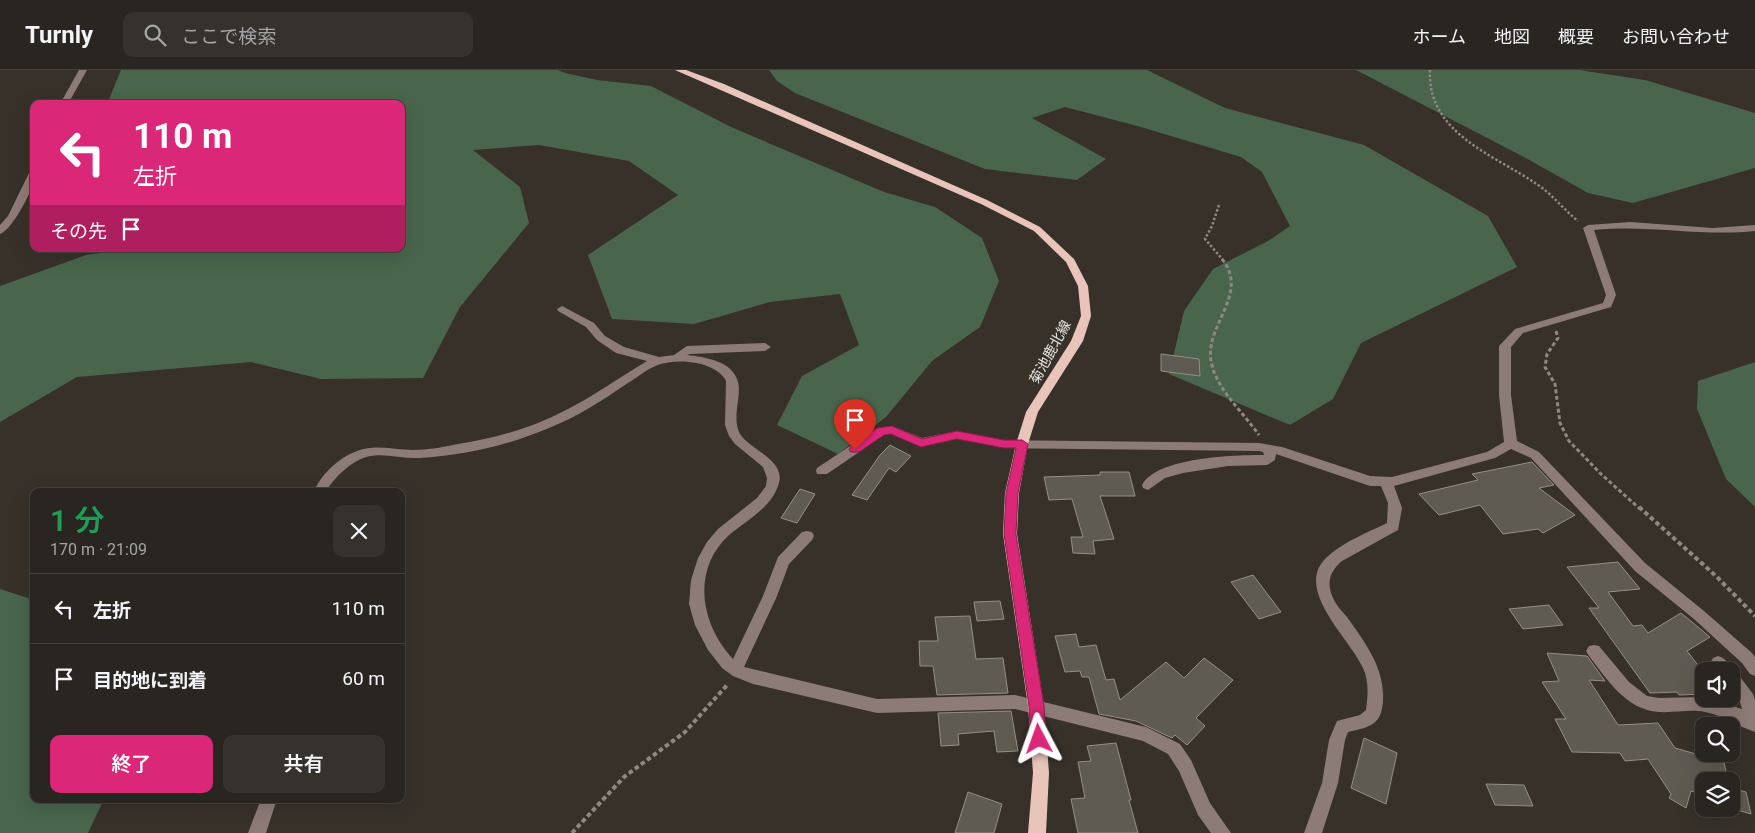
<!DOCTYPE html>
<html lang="ja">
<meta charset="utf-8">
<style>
:root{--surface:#292520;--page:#35312d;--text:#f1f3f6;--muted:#a5a5a5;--line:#45423e;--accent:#db2777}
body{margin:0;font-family:Roboto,"Noto Sans JP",sans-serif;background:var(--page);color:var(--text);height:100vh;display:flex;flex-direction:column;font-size:19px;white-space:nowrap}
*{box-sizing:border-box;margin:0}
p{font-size:16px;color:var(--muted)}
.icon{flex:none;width:28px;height:28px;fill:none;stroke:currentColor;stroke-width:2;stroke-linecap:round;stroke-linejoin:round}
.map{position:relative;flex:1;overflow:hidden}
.details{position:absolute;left:30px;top:418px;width:375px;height:315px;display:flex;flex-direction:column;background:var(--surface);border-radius:10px;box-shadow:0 5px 20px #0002,0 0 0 1px var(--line)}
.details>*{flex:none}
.top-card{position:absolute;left:30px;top:30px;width:375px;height:152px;border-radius:10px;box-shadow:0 5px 20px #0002,0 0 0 1px var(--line);background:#db2777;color:#fff;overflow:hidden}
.buttons{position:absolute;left:1695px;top:592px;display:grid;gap:10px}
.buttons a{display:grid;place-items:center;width:45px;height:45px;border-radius:10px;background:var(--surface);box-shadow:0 5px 20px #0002,0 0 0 1px var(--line);font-size:25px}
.pin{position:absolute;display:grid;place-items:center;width:42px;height:42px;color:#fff;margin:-51px -21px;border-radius:50% 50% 50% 0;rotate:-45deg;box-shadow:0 0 5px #0007}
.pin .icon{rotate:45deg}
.me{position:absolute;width:55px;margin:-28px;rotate:356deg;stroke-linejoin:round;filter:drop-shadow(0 0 4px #0008)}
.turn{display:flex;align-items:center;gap:18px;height:105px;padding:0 20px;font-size:22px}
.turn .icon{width:65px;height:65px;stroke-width:2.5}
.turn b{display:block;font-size:35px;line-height:42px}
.then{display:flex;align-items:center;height:48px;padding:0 20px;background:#0003;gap:10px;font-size:19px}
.round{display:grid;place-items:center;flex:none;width:52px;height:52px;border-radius:10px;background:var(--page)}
.head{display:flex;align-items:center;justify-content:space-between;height:85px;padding:0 20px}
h1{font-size:30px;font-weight:600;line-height:38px;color:#1e9e55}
.action{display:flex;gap:10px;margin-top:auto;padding:10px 20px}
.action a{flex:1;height:58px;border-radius:10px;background:var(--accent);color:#fff;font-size:20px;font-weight:600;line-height:58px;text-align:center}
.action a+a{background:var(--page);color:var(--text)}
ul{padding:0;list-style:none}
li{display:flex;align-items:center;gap:15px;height:70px;padding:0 20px;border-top:1px solid var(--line)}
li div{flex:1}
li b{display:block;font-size:19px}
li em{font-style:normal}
header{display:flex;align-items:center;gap:30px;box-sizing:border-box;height:70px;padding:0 25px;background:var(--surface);border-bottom:1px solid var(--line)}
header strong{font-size:24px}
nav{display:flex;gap:28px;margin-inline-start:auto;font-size:18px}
.search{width:350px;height:45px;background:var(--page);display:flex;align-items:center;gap:12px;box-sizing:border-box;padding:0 18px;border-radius:10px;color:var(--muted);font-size:19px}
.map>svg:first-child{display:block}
</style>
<header>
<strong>Turnly</strong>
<div class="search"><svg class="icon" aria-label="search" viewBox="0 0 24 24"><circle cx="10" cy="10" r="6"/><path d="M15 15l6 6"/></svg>ここで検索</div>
<nav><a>ホーム</a><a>地図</a><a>概要</a><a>お問い合わせ</a></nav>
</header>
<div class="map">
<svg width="1755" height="763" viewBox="0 0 1755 763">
<rect width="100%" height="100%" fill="#37312a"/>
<path fill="#49654c" d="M121 0H558L565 3 597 10 651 16 731 57 884 122 935 137 982 168 999 211 980 257 932 291 886 347 838 384 777 355 802 306 859 275 840 224 770 232 694 254 612 249 588 185 678 125 629 91 539 75 473 80 520 117 529 153 460 237 423 308 321 309 251 292 77 307 0 352V216L86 185 130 179H401V34H107Z
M769 0H1147L1225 38 1364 75 1488 146 1517 197 1361 273 1333 329 1290 355 1169 304 1184 241 1213 199 1268 171 1290 156 1262 102 1241 87 1141 57 1065 37 1032 48 1106 89 1077 110 985 99 795 23 777 11Z
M1356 0H1579L1645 10 1755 43V98L1633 133 1588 123 1522 86Z
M1755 292V437L1726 409 1697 339 1698 311Z
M0 519 34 530V729H104L88 763H0Z"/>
<path fill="#5f5a52" stroke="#958f87" d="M1161 284 1199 289 1200 306 1161 301Z
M890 375 911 386 896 402 889 398 867 430 852 425 880 385Z
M1532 392 1554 415 1539 418 1575 445 1543 463 1538 459 1503 464 1480 435 1439 445 1419 424 1478 410 1472 404Z
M1100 402H1129L1135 426H1100L1114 469 1093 471 1095 484 1073 483 1071 467H1083L1072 429 1049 430 1044 407 1100 405Z
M800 419 815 424 797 453 781 448Z
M1618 492 1640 519 1608 522 1633 556 1642 555 1648 563 1681 543 1710 567 1687 581 1704 603V624L1679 625 1677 622 1650 623 1589 538H1599L1567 497Z
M1253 505 1281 542 1259 549 1231 512Z
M1000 531 1004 549 977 551 974 532Z
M1549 535 1563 555 1523 559 1509 539Z
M970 546 976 589 1003 588 1008 623 937 625 933 596H920L919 571H938L935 547Z
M1076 564 1079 577 1096 575 1106 610 1114 609 1120 630 1166 592 1184 608 1204 588 1233 610 1196 648 1205 656 1187 675 1175 665 1172 668 1136 651 1099 644 1089 607H1082L1080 601 1065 602 1055 566Z
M1547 583 1587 586 1605 611 1589 610 1618 655 1658 653 1675 678 1724 692 1728 711H1704V724L1691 721 1686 738 1669 728 1671 724 1648 689 1625 691 1620 683 1572 682 1555 649H1566L1542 612 1559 611Z
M1011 641 1018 681 997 682 994 661 958 664 959 675 941 676 938 643Z
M1364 668 1397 683 1386 734 1351 718Z
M1116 673 1131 730H1129L1138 763H1078L1071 729 1085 728 1078 692 1091 691 1087 676Z
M1486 714 1524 715 1533 736 1495 735Z
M1731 718 1746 722 1751 744 1731 738Z
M968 722 1002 734 994 763H955Z"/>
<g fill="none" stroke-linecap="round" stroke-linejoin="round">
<path stroke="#8c8882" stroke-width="2.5" stroke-dasharray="2.5 2" stroke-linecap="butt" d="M1430 0C1427 64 1495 85 1538 115 1553 125 1564 140 1578 151
M1219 135 1212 156 1205 169 1223 190"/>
<path stroke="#8c8882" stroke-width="3" stroke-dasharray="4 2.5" stroke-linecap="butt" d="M1222 189C1250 224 1205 254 1211 291 1216 319 1243 342 1259 365
M1556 261 1558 268 1547 284 1545 297 1555 314 1560 353 1569 371 1601 404 1640 439"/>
<path stroke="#8c8882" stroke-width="4" stroke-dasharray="4.5 3" stroke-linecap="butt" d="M1639 437 1717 507 1755 546
M572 763 624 707 685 662 728 614"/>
<path fill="#8d7b77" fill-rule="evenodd" d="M79 0H87L68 34H60Z
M34 98C34 102 34 107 34 111 31 123 12 160 0 164V155L8 146 30 101Z
M1630 152 1713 158 1755 155V161C1701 167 1648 154 1594 160L1616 225 1611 237 1523 263 1511 277V325L1517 371 1539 382 1645 493 1704 541 1752 583 1755 587V606L1750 604 1742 593 1694 549 1635 501 1531 388 1511 379 1495 388 1394 416 1402 438 1398 460 1342 491C1330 501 1326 513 1333 528 1336 535 1342 541 1347 547 1364 571 1385 598 1383 630 1382 655 1370 657 1348 662L1345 670 1338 713 1322 763H1304L1322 713 1329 670 1337 651 1360 645 1366 640C1368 625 1369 611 1363 598 1350 569 1296 522 1324 490 1340 473 1367 463 1387 453L1388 433 1381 416H1370L1276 384 1275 390 1267 395 1228 396 1183 403 1165 408 1148 420 1143 418 1142 415C1157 387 1235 385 1264 385L1263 382 1259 381 1004 378 957 369 921 377 891 364 884 365 827 404H817L816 401 817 398 877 358 892 356 922 368 957 361 1004 370 1259 373 1282 377 1370 406 1392 407 1487 382 1504 372 1499 325V276L1515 259 1603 233 1606 225 1583 158 1588 155Z
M562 236 594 253 605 266 624 277 659 287 674 285 687 276 765 273 771 277 765 281 690 284 687 285C705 287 733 291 738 312 740 320 738 330 737 338 736 347 736 357 740 364 751 381 788 390 778 416 770 439 745 451 728 466 691 501 701 555 733 589L763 526 778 487 802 462 807 461 812 462 814 466 812 470 789 494 777 526 744 597 877 629 1015 625 1146 657 1180 674 1191 690 1210 733 1231 763H1211L1198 745 1179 701 1168 684 1143 671 1015 639 877 643 753 614 733 606 722 598 708 580 695 555 689 534 691 510 698 488 707 472 718 459 757 428 766 416 767 408 763 397 735 374 729 366 725 355 726 311C717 292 680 288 661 294 649 297 638 307 628 313 603 330 577 347 549 358 509 375 463 386 419 388 402 389 383 382 366 387 350 392 335 407 326 421H314C322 404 338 388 357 381 376 374 393 380 413 380 428 380 443 377 458 374 496 368 532 358 566 340 594 326 620 307 647 291L616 283 597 270 586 257 558 241 557 239Z
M1594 575 1599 576 1629 612 1647 626 1659 628 1702 627 1742 639 1740 632 1731 619V601H1717L1710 593 1713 588 1718 586 1723 588 1732 596 1753 624 1755 630V662C1737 656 1725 646 1705 642 1690 639 1674 643 1659 642 1626 640 1607 609 1589 586L1586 581 1589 576Z
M261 729H277L266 763H248Z"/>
<path fill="#e8c4ba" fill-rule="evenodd" d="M675 0H686L724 14 987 130 1040 157 1074 189 1088 216 1091 246 1083 271 1038 342 1028 374 1019 423 1017 464 1044 636 1049 703 1046 763H1028L1033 703 1028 636 1003 464 1005 423 1016 374 1026 342 1071 271 1081 246 1078 216 1066 192 1034 161 981 134Z"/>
</g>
<path fill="#db2777" stroke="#8e194d" d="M892 356 922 369 957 361 1004 370H1022L1028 374 1018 423 1016 464 1044 636 1046 669 1044 674 1039 676 1033 674 1031 669 1029 636 1004 464 1006 423 1016 378H1004L957 369 921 377 891 364 884 365 859 382H851L849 380 851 377 877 358Z"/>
<g text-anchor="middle" stroke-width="5" stroke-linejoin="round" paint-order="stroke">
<g font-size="14" fill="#e8e5e0" stroke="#37312a">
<text transform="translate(1050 282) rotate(-61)" y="5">菊池鹿北線</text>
</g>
</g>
</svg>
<div class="buttons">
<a><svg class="icon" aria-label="sound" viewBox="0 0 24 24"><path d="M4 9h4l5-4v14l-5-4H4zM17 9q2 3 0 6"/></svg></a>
<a><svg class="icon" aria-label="search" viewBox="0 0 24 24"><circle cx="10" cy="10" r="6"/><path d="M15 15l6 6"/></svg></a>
<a><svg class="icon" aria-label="layers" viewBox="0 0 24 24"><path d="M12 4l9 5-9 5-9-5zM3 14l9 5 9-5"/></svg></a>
</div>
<div class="pin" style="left:855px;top:380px;background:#d93025"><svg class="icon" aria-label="arrive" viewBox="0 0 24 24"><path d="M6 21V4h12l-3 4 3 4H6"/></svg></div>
<svg class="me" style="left:1039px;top:669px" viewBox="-20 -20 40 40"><path d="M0-17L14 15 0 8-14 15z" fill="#db2777" stroke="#fff" stroke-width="4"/></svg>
<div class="top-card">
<div class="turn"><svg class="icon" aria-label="left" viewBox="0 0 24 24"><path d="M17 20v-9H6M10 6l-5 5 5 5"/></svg><div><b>110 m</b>左折</div></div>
<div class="then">その先<svg class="icon" aria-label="arrive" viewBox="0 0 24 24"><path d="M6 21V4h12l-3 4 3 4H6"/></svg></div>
</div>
<section class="details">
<div class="head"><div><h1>1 分</h1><p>170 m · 21:09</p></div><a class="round"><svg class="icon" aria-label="close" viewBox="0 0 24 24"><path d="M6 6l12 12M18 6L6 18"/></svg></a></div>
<ul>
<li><svg class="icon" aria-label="left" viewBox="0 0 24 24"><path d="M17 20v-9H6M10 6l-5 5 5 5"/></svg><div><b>左折</b></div><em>110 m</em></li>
<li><svg class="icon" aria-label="arrive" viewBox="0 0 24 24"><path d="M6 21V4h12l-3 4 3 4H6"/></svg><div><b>目的地に到着</b></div><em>60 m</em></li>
</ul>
<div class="action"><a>終了</a><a>共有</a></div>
</section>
</div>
